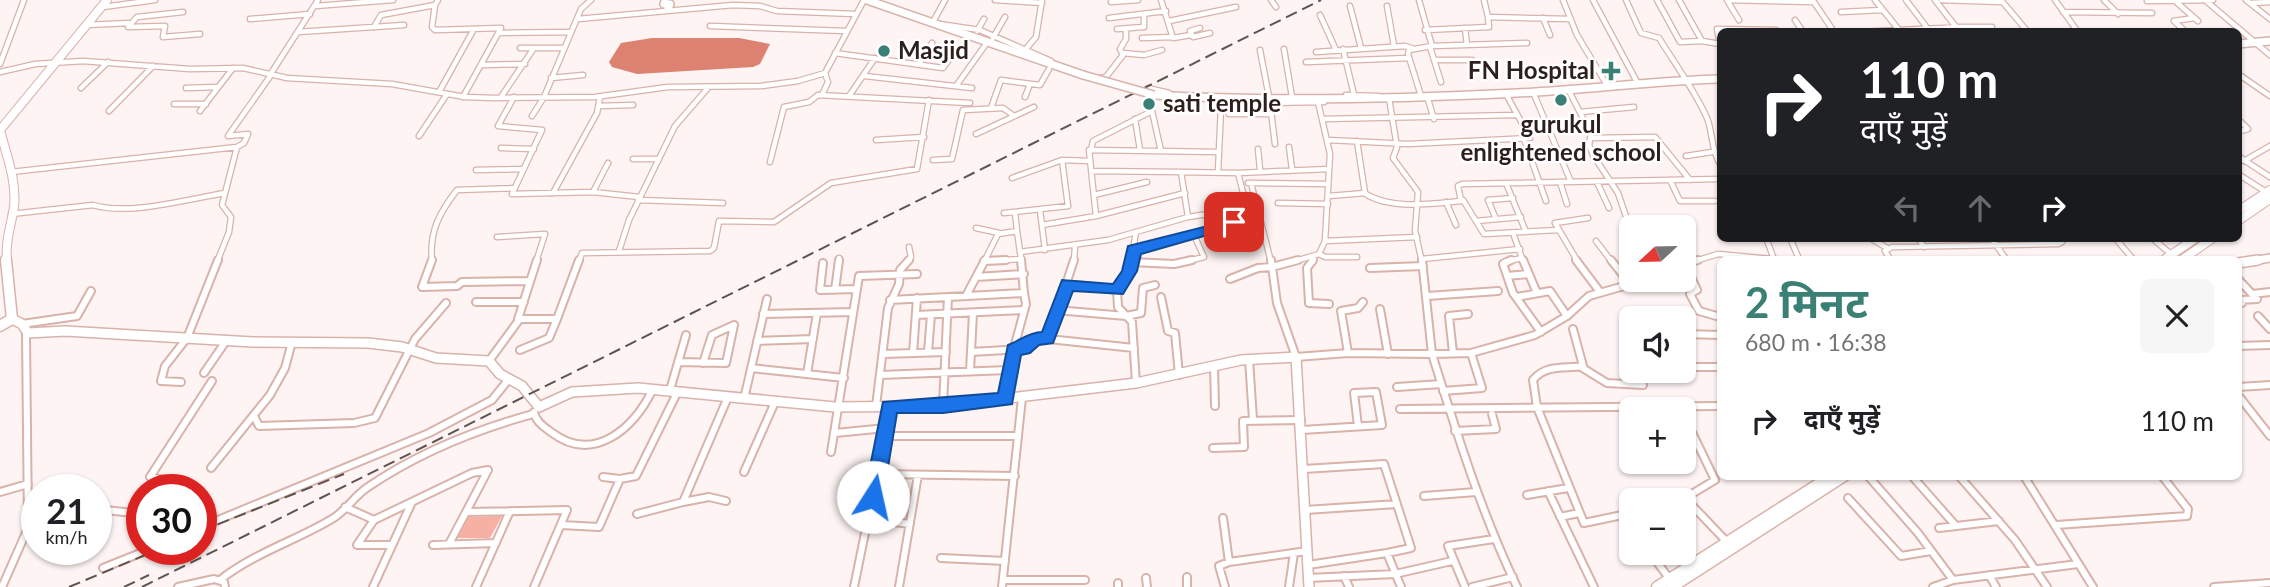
<!DOCTYPE html>
<html lang="hi">
<meta charset="utf-8">
<style>
:root{--surface:#fff;--page:#f6f6f6;--text:#202124;--muted:#757577;--accent:#3b8075}
body{margin:0;font-family:Lato,"Noto Sans Devanagari",sans-serif;background:var(--page);color:var(--text);height:100vh;display:flex;flex-direction:column;font-size:26px;white-space:nowrap}
*{box-sizing:border-box;margin:0}
p{font-size:23px;color:var(--muted)}
.icon{flex:none;width:38px;height:38px;fill:none;stroke:currentColor;stroke-width:2;stroke-linecap:round;stroke-linejoin:round}
.map{position:relative;flex:1;overflow:hidden}
.panel{position:absolute;left:1717px;top:256px;width:525px;height:224px;display:flex;flex-direction:column;background:var(--surface);border-radius:10px;box-shadow:0 2px 5px #0004}
.panel>*{flex:none}
.banner{position:absolute;left:1717px;top:28px;width:525px;height:214px;border-radius:10px;box-shadow:0 2px 5px #0004;background:#202124;color:#fff;overflow:hidden}
.needle{width:46px;rotate:248deg}
.buttons{position:absolute;left:1619px;top:215px;display:grid;gap:14px}
.buttons a{display:grid;place-items:center;width:77px;height:77px;border-radius:10px;background:var(--surface);box-shadow:0 2px 5px #0004;font-size:35px}
.speed{position:absolute;left:21px;top:474px;display:flex;gap:14px;font-size:35px;font-weight:700;text-align:center}
.speed>*{display:grid;place-content:center;width:91px;height:91px;border-radius:50%;background:var(--surface);box-shadow:0 2px 5px #0004;line-height:1}
.speed small{font-size:18px;font-weight:400}
.speed .limit{border:10px solid #d22;background:#fff;color:#111}
.pin{position:absolute;display:grid;place-items:center;width:60px;height:60px;color:#fff;margin:-30px;border-radius:14px;box-shadow:0 4px 10px #0006}
.me{position:absolute;width:77px;margin:-38px;rotate:10deg;stroke-linejoin:round;filter:drop-shadow(0 0 5px #0008)}
.turn{display:flex;align-items:center;gap:24px;height:147px;padding:0 28px;font-size:32px}
.turn .icon{width:91px;height:91px;stroke-width:2.5}
.turn b{display:block;font-size:49px;line-height:60px}
.lanes{display:flex;align-items:center;height:66px;padding:0 28px;background:#0003;justify-content:center;gap:35px;direction:ltr}
.lanes .off{opacity:.35}
.round{display:grid;place-items:center;flex:none;width:74px;height:74px;border-radius:10px;background:var(--page)}
.summary{display:flex;align-items:center;justify-content:space-between;height:119px;padding:0 28px}
h1{font-size:42px;font-weight:700;line-height:52px;color:var(--accent)}
ul{padding:0;list-style:none}
li{display:flex;align-items:center;gap:21px;height:91px;padding:0 28px}
li div{flex:1}
li b{display:block;font-size:26px}
li em{font-style:normal}
.map>svg:first-child{display:block}
</style>
<div class="map">
<svg width="2270" height="587" viewBox="0 0 2270 587">
<rect width="100%" height="100%" fill="#fdf4f3"/>
<path fill="#f6b1a4" d="M502 516 490 538H457L468 517Z"/>
<path fill="#dd8170" d="M652 38H739L770 44 760 64 753 67 637 74 612 67 609 62 621 43Z"/>
<g fill="none" stroke-linecap="round" stroke-linejoin="round">
<defs>
<path id="street-far1" d="M995 0 1042 3
M1161 0 1173 38 1191 35
M1271 0 1276 7
M1419 0 1432 46 1409 50 1408 54 1421 96
M1484 0 1488 17 1570 19
M1563 0 1577 35 1607 85
M1593 0 1637 82
M1626 0 1641 33 1659 38C1675 64 1694 89 1707 118 1713 133 1711 150 1720 164
M1657 0 1680 42 1702 41
M1679 0 1702 41 1720 44
M1727 0 1814 2 1834 32
M1727 0 1739 20
M1906 0 1928 29
M1935 0 1956 27 1943 28 1946 32
M1941 0 2002 2
M2001 0 2028 32
M2055 0 2078 32
M2104 0 2118 14
M2174 0 2198 21
M2205 0 2270 55
M2246 0 2270 19
M2147 1 2213 0
M1111 2 1138 0
M2251 3 2270 2
M435 5 432 27 435 30 501 28 463 97
M315 6 393 0
M1350 6 1361 48
M1387 6 1394 46
M103 7 155 0
M183 12 137 17 128 27 165 26 163 37 200 34
M1841 12 1882 10
M2063 12 2152 13
M1320 15 1336 50
M1109 18 1166 11
M1543 18 1550 35
M250 19 310 14
M578 19 733 5 760 6 777 11 855 14
M1795 20 1803 32
M1169 21 1236 7
M2174 21 2194 18
M2174 21 2186 32
M933 22 945 0
M939 24 980 30 1051 61
M85 25 131 23
M710 26 846 31
M374 27 381 15 435 5 438 0
M1956 27H1992
M1200 28 1190 31 1193 37 1210 33
M1465 28 1467 45
M1117 29 1144 27V14
M1425 30 1489 27 1488 17
M1899 30 1943 28
M977 31 984 19
M298 32 404 25
M1860 32 1899 30 1875 0
M499 33 570 32
M993 38 1005 17
M1142 38 1173 37
M1720 44 1717 29 1776 30
M1432 46 1527 43
M1430 47 1441 82
M520 48H563
M1284 49 1292 97
M1343 49 1354 95
M1025 50 1036 37 1042 0
M1260 50 1269 97
M1316 52 1405 46 1414 49
M835 53 943 68 953 54
M1123 53 1144 55 1162 50
M1434 60H1472
M1306 62 1409 58
M0 64 24 0
M919 64 932 43
M483 65 525 64
M0 72 35 64 83 61 190 69 243 68 287 78 392 84 465 97 494 98 595 97 668 87 761 86 798 81 825 73 864 0
M270 75 318 0
M865 76 972 88
M2241 76 2270 96
M551 78 583 75
M1100 78 1106 77 1123 55 1120 49 1126 39V29
M956 86 986 44
M81 88 108 62
M186 88 218 87
M1148 88 1169 93
M1568 89 1591 134 1589 145 1593 155 1618 193 1631 231
M439 92 474 29
M1533 92 1571 182
M822 95 828 82 825 73
M1346 95 1378 96
M849 96 875 58
M1427 96 1434 119
M501 97 534 48
M514 97 498 126 542 130 512 194 593 192 639 197
M1025 97 1030 84
M1389 98 1397 147 1393 158 1418 192 1415 231 1422 262
M174 104H206
M599 106 633 105
M991 108 1001 80 1040 85 1049 69
M109 111 153 66
M200 111 233 68
M1580 112 1634 107
M1229 114H1272
M532 116 544 97 581 9 591 0
M1135 119 1140 150
M1323 119 1516 115
M2238 119 2248 129 2238 132
M976 134 1034 107
M419 136 447 94
M1590 138 1655 137 1690 180
M1524 139 1546 201
M876 140 924 137
M1328 140 1408 144 1530 138 1506 94
M1275 144 1270 103 1318 102
M237 147 244 143 248 134 228 136 271 75
M1289 147 1292 169
M501 148 534 149
M1258 149 1260 170
M1091 150 1093 141 1152 111 1161 151
M1686 156 1712 152
M2238 156 2270 177
M633 159H659
M933 160 952 159 963 110 1003 108 1014 116
M2244 161 2270 146
M770 162 784 107 809 102 818 95 970 103
M476 170 523 169
M1092 171 1181 172
M11 172 237 147 222 205 231 217 229 232 217 262
M1218 172 1221 107
M1238 173 1329 169
M2238 174 2266 192
M1012 178 1062 160 1090 161
M1670 180 1680 201H1715
M1560 182 1567 204
M1597 182 1609 208
M1248 183 1328 184
M1251 183 1271 262
M1506 183 1526 232
M593 192 608 163
M553 193 597 113 600 97
M1364 193C1390 210 1431 204 1461 201L1458 186 1462 184 1720 179
M1094 195 1147 182
M1329 196 1365 193 1357 141
M638 200 723 203
M1463 200 1484 234 1558 230
M1446 202 1456 225
M1278 203 1328 204
M1040 210 1045 250
M1015 212 1017 231
M1004 213 1068 206 1062 160
M11 214 93 205C129 216 188 199 225 193
M1096 216 1185 193
M1188 217 1208 214 1216 225
M1496 219 1488 200 1513 198
M1476 221 1521 217
M1042 225 1096 216 1089 150 1219 152
M976 228 999 233
M1213 230 1223 246
M497 237 545 234 536 262
M1766 238 1774 259
M1790 238 1799 259
M1870 238 1887 248
M1918 238 1924 247
M1991 238 2006 259
M2115 238 2133 259
M2152 238 2172 255
M1325 241 1417 237
M1596 241 1612 262
M1134 250 1213 230 1217 224 1250 221 1246 208
M619 251 629 220 675 126 707 89
M1319 254 1325 257H1357
M1313 256V262
M1522 258 1524 262
M1422 259 1520 249
M1890 259 1885 251 1892 247 2058 244 2062 242 2060 238
M984 261 1022 259
M432 262C429 232 439 213 457 190L514 188
M579 262 582 253 710 251 714 248 719 221 774 222 831 183 917 169 929 100
M839 262V258
M907 262 911 257 909 247
M984 262 998 234 1017 231 1020 252
M1022 262 1020 252 1108 240 1188 217 1181 172 1238 173 1247 208 1212 211
M1074 262 1075 246
M1131 262 1136 232
M1184 262 1204 257 1194 235
M1292 262 1319 254 1325 241 1330 154 1318 102H1324
M1504 262 1522 258 1513 233
M1578 262 1555 223 1588 218
M1692 262 1718 254 1771 259"/>
<path id="street" d="M432 260 422 287 457 286 462 282 530 281
M537 260 518 319H557L579 260
M1131 260 1129 271 1117 290 1118 307 1132 322 1136 383
M1298 260 1272 267 1277 303 1296 357 1348 353 1432 354 1422 260
M1313 260 1307 268 1309 303 1329 304
M1511 260 1503 264 1513 293 1541 332
M1523 260 1537 293
M1576 260 1600 292
M1611 260 1630 284
M984 261 1006 260
M1131 262 1174 264 1192 260
M823 263 820 290 857 289
M1684 264 1698 260
M1685 264 1697 290 1690 294 1699 311 1720 317
M1370 268 1423 266
M1507 276 1529 274
M976 277 1024 274
M1230 279 1258 268 1272 267 1271 260
M2238 279 2252 294 2270 292
M1067 284 1117 290
M835 290 839 260
M966 296 985 260
M1427 296 1498 291
M1161 297 1168 331 1175 333 1179 375
M1517 297 1550 291 1567 316
M890 300 948 297
M476 302H524
M2242 303 2239 300 2257 299
M1380 309 1388 354
M1056 310 1126 316 1141 313 1143 288 1155 285
M763 314 853 312
M916 315 1024 310
M2258 316 2270 329
M22 324 77 316 91 291
M1573 329 1583 366C1564 369 1546 364 1533 380L1537 407 1584 523 1627 514 1631 516
M1684 334 1720 335
M1048 339 1074 260
M757 341 813 339
M2238 346 2270 345
M520 350 549 338 557 319
M928 352 931 315
M971 352 1023 349 1032 339 1039 338 1134 348
M913 353 917 298
M1348 353 1341 311 1358 308 1363 302
M1453 353 1449 316 1468 314
M883 354 946 352
M1249 359 1253 420
M489 361 519 320
M678 362 726 363 734 325
M703 363 712 335 734 325
M1214 366 1215 406
M1581 367 1607 383 1643 385
M1684 367H1720
M751 368 844 378
M970 371 973 313
M204 373 226 341
M807 374 817 313
M880 375 1008 370
M181 382 161 381 165 366 187 338 218 260
M1397 387 1441 384
M2238 387 2270 385
M670 390 686 335
M1443 391 1482 388 1471 353
M2238 395 2270 436
M744 399 767 299
M1006 400 1008 370 1026 304 1024 293
M876 406 888 308 899 284 900 270 909 260
M889 406 877 474 1015 476
M943 406 948 297 1024 293 1021 260
M1400 409 1720 406
M534 412C536 422 543 426 551 432 594 465 634 428 653 389
M254 416 259 426 354 423 375 418 415 339 446 303
M1684 416 1715 480 1685 498 1728 543
M1302 430 1382 425 1376 392 1354 393 1358 426
M1455 431 1496 429 1492 414
M835 433 886 428
M884 436H1018
M1213 448 1244 447 1243 421 1301 420
M831 452 859 276 917 274
M211 468 270 395 285 368 292 342
M1304 469 1384 464 1411 548 1387 553 1401 587
M744 472 775 402
M1868 476 1918 533 1953 580
M1912 476 1956 526
M1959 476 2015 540 2047 587
M2024 476 2093 587
M603 477 620 479
M159 490 164 480 150 477 212 381
M1548 491 1594 587
M0 492 28 484
M1527 495 1568 488
M1424 496 1476 492
M1848 498 1901 556 1931 551
M683 502 709 497 726 501
M345 507 374 520
M96 509 142 514
M1305 510 1397 504
M637 514 683 502 728 397
M201 515 207 525
M1560 517 1579 513
M1223 518 1229 562 1307 551
M870 519 910 524
M561 525 599 527 620 479 636 476 678 391
M2056 525 2187 516 2188 509 2162 476
M201 527 429 433 492 400 509 379
M1939 528 1999 521
M449 544 466 512
M391 545H357L374 520 472 473 488 470 466 512 567 510 534 587
M433 545 496 543
M1650 553 1669 578
M941 558 1005 561
M1308 565 1387 553
M103 568 148 550
M1989 575 1996 587
M1344 576 1349 587
M1187 577V587
M1146 578 1147 587
M1308 578 1395 574 1452 561
M220 580C254 553 295 541 332 519 346 511 354 496 368 487 418 453 475 430 533 414
M1003 580H1085
M1118 583V587
M2 587 28 528 26 333
M178 587 214 579 224 582 225 587
M373 587 412 502
M476 587 510 511
M854 587 877 474
M899 587 918 475
M1002 587 1022 398
M1225 587 1219 566 1229 562
M1289 587 1294 553
M1465 587 1448 546 1494 539
M1472 587 1513 577
M1517 587C1481 512 1457 434 1432 354L1471 353 1535 335 1567 316 1589 296 1645 280
M1933 587 1953 580 2078 564
M2214 587 2270 583"/>
<path id="secondary-far1" d="M867 0 1083 75
M665 1 664 4H670L668 9
M2238 44 2270 41
M1154 95C1275 102 1396 99 1517 93 1585 90 1652 81 1720 79
M2247 262 2270 258"/>
<path id="secondary" d="M2238 263 2258 260
M12 319 22 324 28 333 65 331 253 342 368 343 402 347 436 358 489 361 500 374 522 386 539 407 572 392 638 388 835 407 943 406 1136 383 1241 360 1296 357 1309 587"/>
<path id="primary-far1" d="M2238 211 2270 190
M2238 221 2270 199
M2165 259 2196 238
M2183 259 2213 238
M7 262C5 241 11 226 14 207 17 181 6 154 0 130L107 0"/>
<path id="primary" d="M0 326 12 319 6 260
M1657 587 1831 476
M1672 587 1844 476"/>
</defs>
<use href="#street-far1" stroke="#d9b2aa" stroke-width="7"/>
<use href="#street" stroke="#d9b2aa" stroke-width="10"/>
<use href="#secondary-far1" stroke="#d9b2aa" stroke-width="10"/>
<use href="#secondary" stroke="#d9b2aa" stroke-width="12"/>
<use href="#primary-far1" stroke="#d9b2aa" stroke-width="10"/>
<use href="#primary" stroke="#d9b2aa" stroke-width="13"/>
<use href="#street-far1" stroke="#fff" stroke-width="4.5"/>
<use href="#street" stroke="#fff" stroke-width="6"/>
<use href="#secondary-far1" stroke="#fff" stroke-width="7"/>
<use href="#secondary" stroke="#fff" stroke-width="9"/>
<use href="#primary-far1" stroke="#fff" stroke-width="8"/>
<use href="#primary" stroke="#fff" stroke-width="10"/>
<path stroke="#5f5350" stroke-width="2" stroke-dasharray="12 6" stroke-linecap="butt" d="M201 531 344 474
M69 587 157 550
M124 587 149 575
M142 587 1321 0"/>
<defs>
<path id="secondary-bridge" d="M1083 75 1154 95"/>
</defs>
<use href="#secondary-bridge" stroke="#d9b2aa" stroke-width="10" stroke-linecap="butt"/>
<use href="#secondary-bridge" stroke="#fff" stroke-width="7"/>
</g>
<path fill="#1a73e8" stroke="#114b97" stroke-width="2" d="M1234 217 1239 219V226L1141 254 1137 271 1123 294 1073 291 1053 343 1039 345 1030 353 1021 355 1012 404 943 413H897L883 497 880 502H867L864 497 883 402 998 393 1008 345C1019 341 1029 332 1042 332L1062 280 1113 284 1122 271 1128 246 1208 226 1211 220Z"/>
<g fill="#3b8075" stroke="#fff" stroke-width="2.5">
<circle cx="884" cy="51" r="7"/>
<path d="M1607.5 60.5h7v7h7v7h-7v7h-7v-7h-7v-7h7z"/>
<circle cx="1561" cy="100" r="7"/>
<circle cx="1149" cy="104" r="7"/>
</g>
<g text-anchor="middle" stroke-width="5" stroke-linejoin="round" paint-order="stroke">
<g font-size="24" font-weight="bold" fill="#2d1f1c" stroke="#fff" text-anchor="start">
<text x="898" y="59">Masjid</text>
<text x="1595" y="79" text-anchor="end">FN Hospital</text>
<text x="1163" y="112">sati temple</text>
<text x="1561" y="133" text-anchor="middle">gurukul<tspan x="1561" dy="28">enlightened school</tspan></text>
</g>
</g>
</svg>
<div class="buttons">
<a><svg class="needle" viewBox="-14 -14 28 28"><path d="M0-13l5 13h-10z" fill="#e53935"/><path d="M0 13l5-13h-10z" fill="#757577"/></svg></a>
<a><svg class="icon" aria-label="sound" viewBox="0 0 24 24"><path d="M4 9h4l5-4v14l-5-4H4zM17 9q2 3 0 6"/></svg></a>
<a>+</a>
<a>−</a>
</div>
<div class="speed"><div>21<small>km/h</small></div><div class="limit">30</div></div>
<div class="pin" style="left:1234px;top:222px;background:#d93025"><svg class="icon" aria-label="arrive" viewBox="0 0 24 24"><path d="M6 21V4h12l-3 4 3 4H6"/></svg></div>
<svg class="me" style="left:873px;top:497px" viewBox="-20 -20 40 40"><circle r="19" fill="#fff"/><path d="M0-13L10 11 0 6-10 11z" fill="#1a73e8"/></svg>
<div class="banner">
<div class="turn"><svg class="icon" aria-label="right" viewBox="0 0 24 24"><path d="M7 20v-9h11M14 6l5 5-5 5"/></svg><div><b>110 m</b>दाएँ मुड़ें</div></div>
<div class="lanes"><svg class="icon off" aria-label="left" viewBox="0 0 24 24"><path d="M17 20v-9H6M10 6l-5 5 5 5"/></svg><svg class="icon off" aria-label="ahead" viewBox="0 0 24 24"><path d="M12 20V5M6 11l6-6 6 6"/></svg><svg class="icon" aria-label="right" viewBox="0 0 24 24"><path d="M7 20v-9h11M14 6l5 5-5 5"/></svg></div>
</div>
<section class="panel">
<div class="summary"><div><h1>2 मिनट</h1><p>680 m · 16:38</p></div><a class="round"><svg class="icon" aria-label="close" viewBox="0 0 24 24"><path d="M6 6l12 12M18 6L6 18"/></svg></a></div>
<ul>
<li><svg class="icon" aria-label="right" viewBox="0 0 24 24"><path d="M7 20v-9h11M14 6l5 5-5 5"/></svg><div><b>दाएँ मुड़ें</b></div><em>110 m</em></li>
</ul>
</section>
</div>
